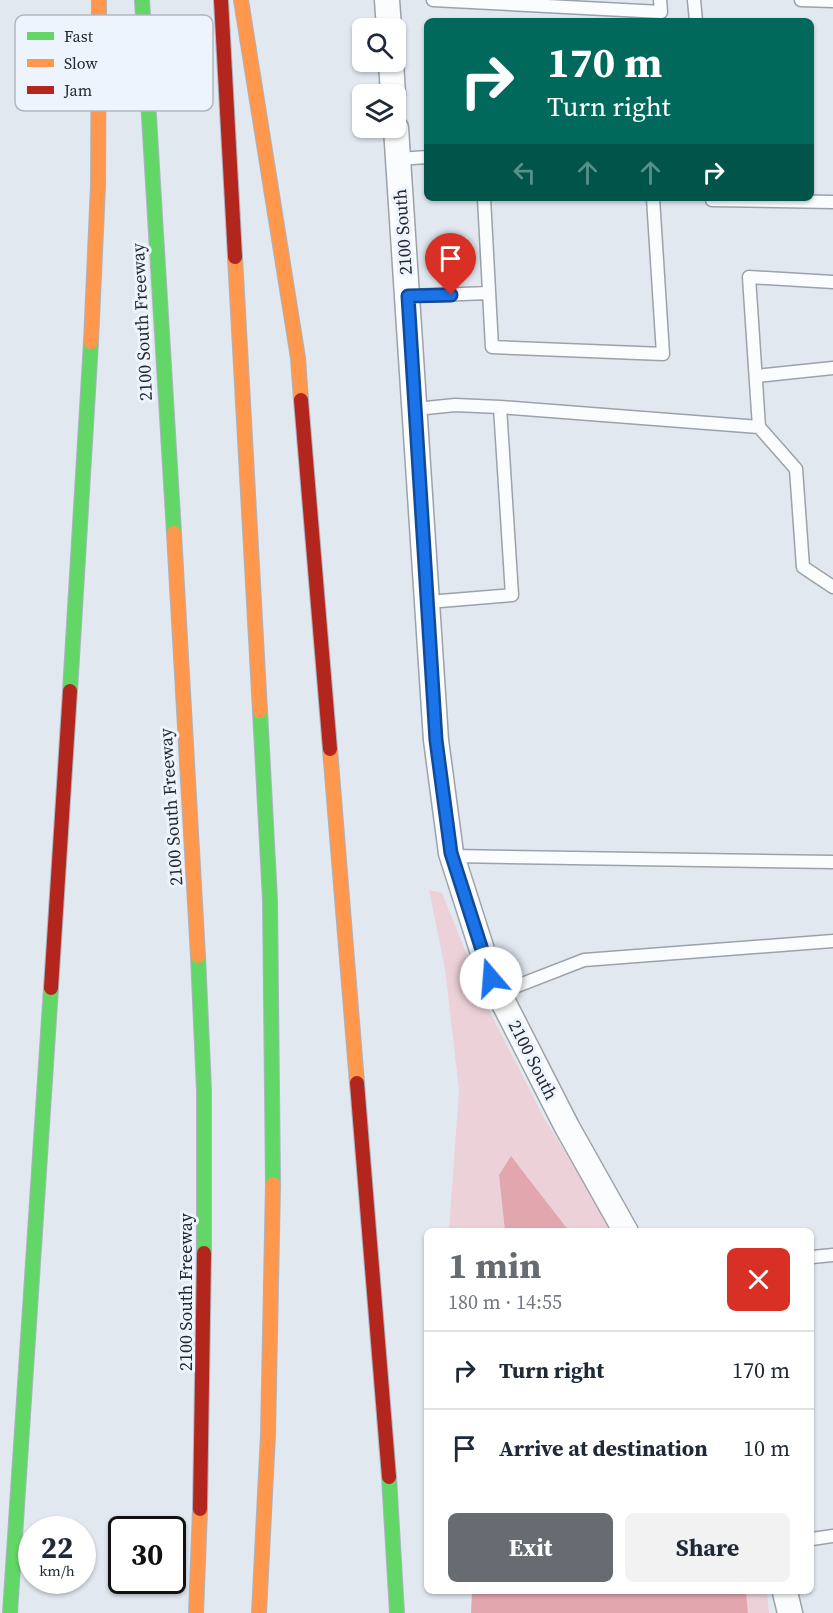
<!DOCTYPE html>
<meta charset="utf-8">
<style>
:root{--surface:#fff;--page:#f2f2f3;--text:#1f2937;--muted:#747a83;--line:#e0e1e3;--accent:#666c72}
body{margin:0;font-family:"Source Serif 4",serif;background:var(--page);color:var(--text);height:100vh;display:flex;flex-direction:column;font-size:22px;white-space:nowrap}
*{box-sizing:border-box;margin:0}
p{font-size:20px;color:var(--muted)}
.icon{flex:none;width:33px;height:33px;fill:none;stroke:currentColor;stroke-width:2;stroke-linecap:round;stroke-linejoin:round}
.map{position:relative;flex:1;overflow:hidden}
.details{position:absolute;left:424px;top:1228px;width:390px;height:366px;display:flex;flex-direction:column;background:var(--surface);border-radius:9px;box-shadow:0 2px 4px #0004}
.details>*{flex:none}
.hud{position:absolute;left:424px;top:18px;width:390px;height:183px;border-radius:9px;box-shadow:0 2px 4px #0004;background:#00695c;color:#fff;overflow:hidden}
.tools{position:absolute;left:352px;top:18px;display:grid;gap:12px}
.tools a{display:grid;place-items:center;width:54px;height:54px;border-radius:9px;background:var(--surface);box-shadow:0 2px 4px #0004;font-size:30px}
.speed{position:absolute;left:18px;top:1516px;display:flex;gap:12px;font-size:30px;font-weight:700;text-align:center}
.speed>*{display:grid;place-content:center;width:78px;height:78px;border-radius:50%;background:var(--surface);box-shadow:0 2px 4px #0004;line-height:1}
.speed small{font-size:15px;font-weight:400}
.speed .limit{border:3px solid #111;border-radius:9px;background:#fff;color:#111}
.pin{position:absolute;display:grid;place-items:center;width:51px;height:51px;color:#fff;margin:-62px -26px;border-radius:50% 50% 50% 0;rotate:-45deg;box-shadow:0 0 6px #0007}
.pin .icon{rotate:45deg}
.me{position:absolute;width:66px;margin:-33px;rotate:342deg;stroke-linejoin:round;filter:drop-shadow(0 0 4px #0008)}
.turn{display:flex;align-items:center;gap:21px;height:126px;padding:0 24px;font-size:27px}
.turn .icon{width:78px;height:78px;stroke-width:2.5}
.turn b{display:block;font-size:42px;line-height:51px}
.lanes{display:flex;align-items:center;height:57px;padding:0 24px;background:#0003;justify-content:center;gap:30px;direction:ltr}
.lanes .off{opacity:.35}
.round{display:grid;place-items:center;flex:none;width:63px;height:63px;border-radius:9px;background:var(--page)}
.overview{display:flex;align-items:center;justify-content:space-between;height:102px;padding:0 24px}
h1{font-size:36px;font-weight:700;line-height:45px;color:var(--accent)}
.action{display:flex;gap:12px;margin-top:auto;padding:12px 24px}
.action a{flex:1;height:69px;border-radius:9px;background:var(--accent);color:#fff;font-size:24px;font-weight:700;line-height:69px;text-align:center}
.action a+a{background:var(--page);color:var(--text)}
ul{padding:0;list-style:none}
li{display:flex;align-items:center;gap:18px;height:78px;padding:0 24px;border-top:2px solid var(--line)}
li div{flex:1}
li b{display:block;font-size:22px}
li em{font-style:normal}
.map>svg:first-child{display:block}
</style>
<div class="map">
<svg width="833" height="1613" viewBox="0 0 833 1613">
<rect width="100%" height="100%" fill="#e1e8f0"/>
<path fill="#ecd2d8" d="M429 890 442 893 491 1014 544 1118 614 1231H569L511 1157 499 1175 505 1231H449L459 1090 445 969Z
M746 1592H767L769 1613H748Z"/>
<path fill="#e2a6af" d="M511 1156 569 1231H505L499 1175Z
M472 1592H746L748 1613H471Z"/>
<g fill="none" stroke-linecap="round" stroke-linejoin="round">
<defs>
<path id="lane" d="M433 0 661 12 660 0
M694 0 696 21
M801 0 833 1
M398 159 428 157
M484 198 492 347 663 354 653 198
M712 198V200L833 202
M408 296 489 293
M756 376 833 368
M416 409 455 405 500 407
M759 427 796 469 803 567 833 587
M428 602 512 595 500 407 759 427 749 277 833 282
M452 856 833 862
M499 993 584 960 833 941
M812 1257 833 1255
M812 1539 833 1536"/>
<path id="street" d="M387 0 389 28
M391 62 393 94
M396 128 436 740 451 853 491 978 567 1127 626 1232
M785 1592 790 1613"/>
<path id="fast" d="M142 0 174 533
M70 691 91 342
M260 711 270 900 273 1184
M198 956 204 1090V1253
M389 1477 397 1613
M10 1613 51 988"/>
<path id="slow" d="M241 0 298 358 301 400
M235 257 260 711
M91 342 98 186 99 0
M174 533 198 956
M330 749 357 1083
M196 1613 200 1509
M259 1613 268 1435 273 1184"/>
<path id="jam" d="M221 0 235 257
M301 400 330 749
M51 988 70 691
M357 1083 389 1477
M200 1509 204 1253"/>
</defs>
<use href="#lane" stroke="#9ca2a8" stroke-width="15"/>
<use href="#street" stroke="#9ca2a8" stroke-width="27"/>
<use href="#fast" stroke="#abb4bf" stroke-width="16"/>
<use href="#slow" stroke="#abb4bf" stroke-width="16"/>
<use href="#jam" stroke="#abb4bf" stroke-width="16"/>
<use href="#lane" stroke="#fafcfd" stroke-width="12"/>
<use href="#street" stroke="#fafcfd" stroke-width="24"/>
<use href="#fast" stroke="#63d668" stroke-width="14"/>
<use href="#slow" stroke="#ff974d" stroke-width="14"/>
<use href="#jam" stroke="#b3261e" stroke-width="14"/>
</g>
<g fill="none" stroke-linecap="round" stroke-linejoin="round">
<defs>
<path id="route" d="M451 295 408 296 436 740 451 853 491 978"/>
</defs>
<use href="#route" stroke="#114b97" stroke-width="15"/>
<use href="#route" stroke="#1a73e8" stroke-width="10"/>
</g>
<g text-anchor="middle" stroke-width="6" stroke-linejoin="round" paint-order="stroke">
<g font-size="18" fill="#24292e" stroke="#edf4fd">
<text transform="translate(403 232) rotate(-94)" y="6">2100 South</text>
<text transform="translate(142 322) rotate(-93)" y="6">2100 South Freeway</text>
<text transform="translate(171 807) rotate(-94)" y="6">2100 South Freeway</text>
<text transform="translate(533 1060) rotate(63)" y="6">2100 South</text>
<text transform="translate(186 1292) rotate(-90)" y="6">2100 South Freeway</text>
</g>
</g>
<rect x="15" y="15" width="198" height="96" rx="9" fill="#edf4fd" stroke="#b1b7bf" stroke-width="1.5"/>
<rect x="27" y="32" width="27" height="8" fill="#63d668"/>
<rect x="27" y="59" width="27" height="8" fill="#ff974d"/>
<rect x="27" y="86" width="27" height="8" fill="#b3261e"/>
<g font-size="16" fill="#24292e">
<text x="64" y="42">Fast</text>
<text x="64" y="69">Slow</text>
<text x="64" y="96">Jam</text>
</g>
</svg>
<div class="tools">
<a><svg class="icon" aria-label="search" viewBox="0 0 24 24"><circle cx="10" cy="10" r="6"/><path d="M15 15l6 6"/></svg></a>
<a><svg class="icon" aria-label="layers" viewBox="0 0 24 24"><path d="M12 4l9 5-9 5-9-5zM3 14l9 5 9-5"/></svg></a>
</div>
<div class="speed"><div>22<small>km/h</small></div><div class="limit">30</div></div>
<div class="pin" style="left:451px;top:295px;background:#d93025"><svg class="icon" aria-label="arrive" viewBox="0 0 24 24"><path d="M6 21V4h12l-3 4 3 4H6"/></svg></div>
<svg class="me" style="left:491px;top:978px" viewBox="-20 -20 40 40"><circle r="19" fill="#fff"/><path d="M0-13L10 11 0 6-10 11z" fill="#1a73e8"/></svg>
<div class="hud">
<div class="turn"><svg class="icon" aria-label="right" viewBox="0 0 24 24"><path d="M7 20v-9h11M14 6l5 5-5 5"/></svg><div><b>170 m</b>Turn right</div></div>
<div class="lanes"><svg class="icon off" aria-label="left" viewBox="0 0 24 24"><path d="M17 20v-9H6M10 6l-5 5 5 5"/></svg><svg class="icon off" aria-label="ahead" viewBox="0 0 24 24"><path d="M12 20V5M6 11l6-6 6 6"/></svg><svg class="icon off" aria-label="ahead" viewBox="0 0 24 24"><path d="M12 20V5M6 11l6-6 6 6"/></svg><svg class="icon" aria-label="right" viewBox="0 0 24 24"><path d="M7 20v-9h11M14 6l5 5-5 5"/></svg></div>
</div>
<section class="details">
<div class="overview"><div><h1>1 min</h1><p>180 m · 14:55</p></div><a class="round" style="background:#d93025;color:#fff"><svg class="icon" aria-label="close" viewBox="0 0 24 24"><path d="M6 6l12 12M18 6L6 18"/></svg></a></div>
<ul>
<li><svg class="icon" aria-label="right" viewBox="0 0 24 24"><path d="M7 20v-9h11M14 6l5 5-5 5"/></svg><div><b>Turn right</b></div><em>170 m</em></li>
<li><svg class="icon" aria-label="arrive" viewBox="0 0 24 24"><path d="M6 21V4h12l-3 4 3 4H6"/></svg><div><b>Arrive at destination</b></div><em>10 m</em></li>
</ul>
<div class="action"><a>Exit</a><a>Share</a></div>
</section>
</div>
